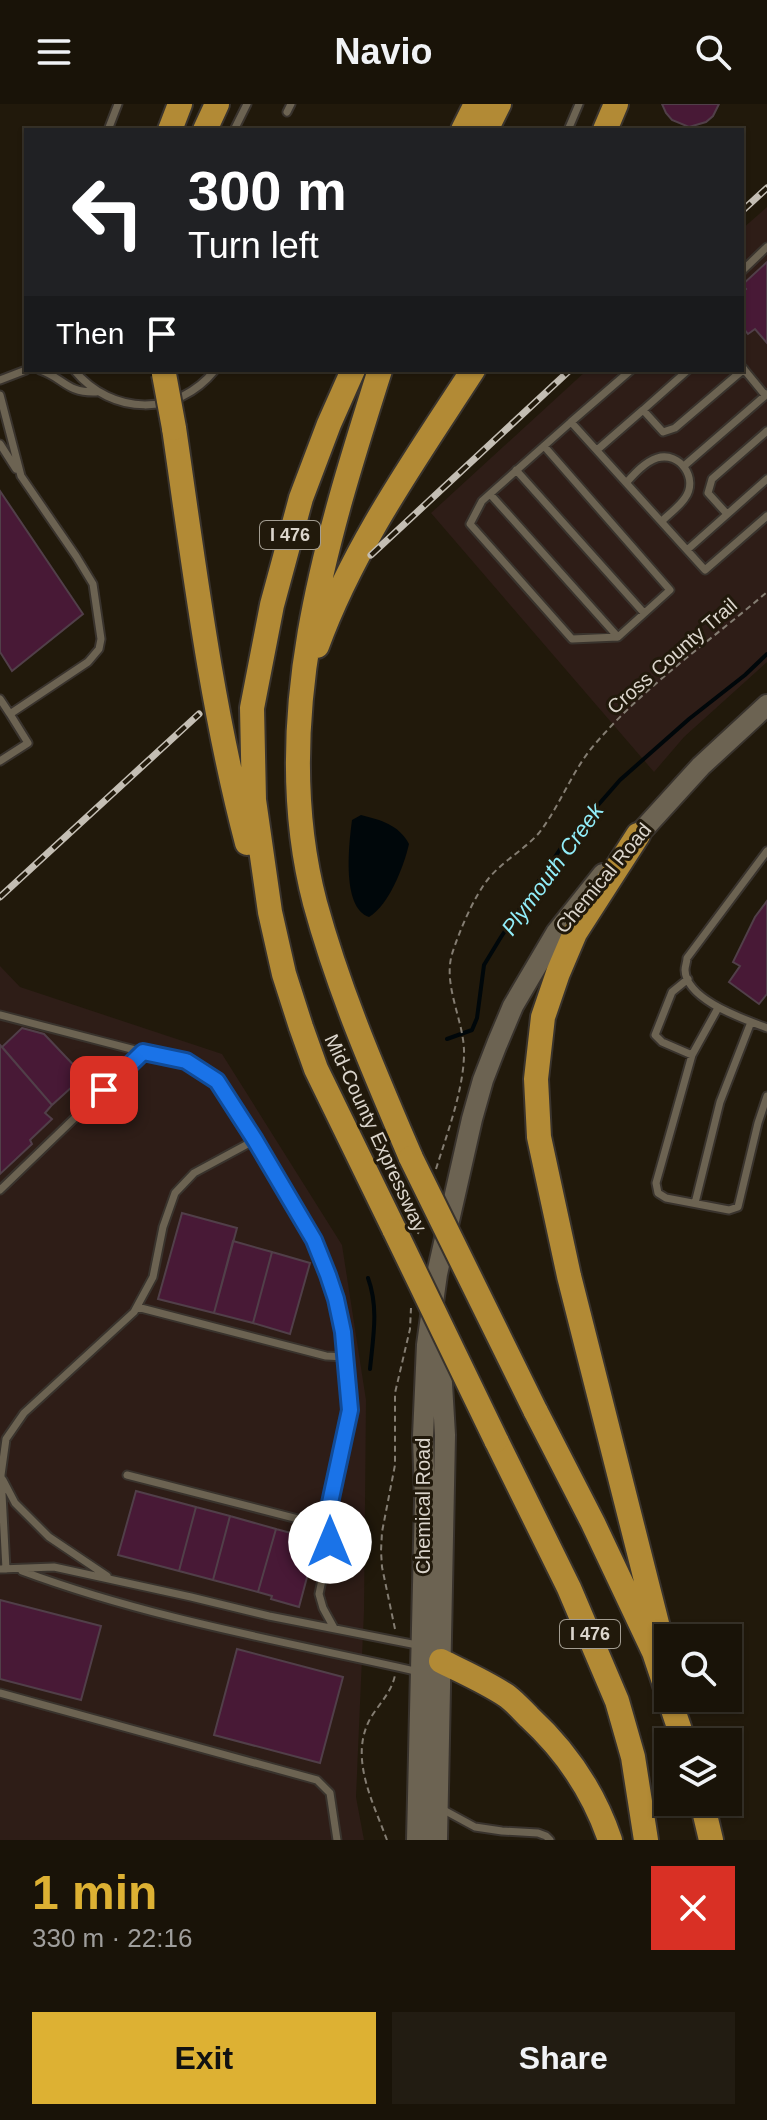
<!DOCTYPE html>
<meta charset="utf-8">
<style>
:root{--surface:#191308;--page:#221c12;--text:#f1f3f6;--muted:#9f9e9c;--line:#373229;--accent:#ddb133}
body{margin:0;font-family:Helvetica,sans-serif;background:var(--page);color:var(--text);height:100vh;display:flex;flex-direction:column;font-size:30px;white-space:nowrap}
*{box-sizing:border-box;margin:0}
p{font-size:26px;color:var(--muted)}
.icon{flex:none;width:44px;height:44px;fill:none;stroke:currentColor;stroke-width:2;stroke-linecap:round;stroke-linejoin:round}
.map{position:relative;height:1736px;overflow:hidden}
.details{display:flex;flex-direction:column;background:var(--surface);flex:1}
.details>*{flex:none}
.top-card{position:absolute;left:24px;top:24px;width:720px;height:244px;border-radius:0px;box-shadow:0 2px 6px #0004,0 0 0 2px var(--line);background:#202124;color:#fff;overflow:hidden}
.fabs{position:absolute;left:654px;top:1520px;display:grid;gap:16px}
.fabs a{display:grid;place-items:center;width:88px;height:88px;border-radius:0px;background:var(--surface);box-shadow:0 2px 6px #0004,0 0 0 2px var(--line);font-size:40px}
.pin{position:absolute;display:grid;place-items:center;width:68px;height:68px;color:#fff;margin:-34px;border-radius:16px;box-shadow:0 4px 12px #0006}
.me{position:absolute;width:88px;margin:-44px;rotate:0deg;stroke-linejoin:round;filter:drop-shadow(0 0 6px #0008)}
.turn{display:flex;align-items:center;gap:28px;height:168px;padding:0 32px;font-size:36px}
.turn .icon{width:104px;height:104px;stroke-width:2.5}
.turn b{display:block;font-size:56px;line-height:68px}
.then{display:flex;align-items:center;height:76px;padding:0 32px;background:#0003;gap:16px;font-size:30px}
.round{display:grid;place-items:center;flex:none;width:84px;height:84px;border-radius:0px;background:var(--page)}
.overview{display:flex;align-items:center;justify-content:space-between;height:136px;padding:0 32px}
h1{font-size:48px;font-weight:700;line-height:60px;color:var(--accent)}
.action{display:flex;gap:16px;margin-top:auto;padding:16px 32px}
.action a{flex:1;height:92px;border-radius:0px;background:var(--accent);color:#111;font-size:32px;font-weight:700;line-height:92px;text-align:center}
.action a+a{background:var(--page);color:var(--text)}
header{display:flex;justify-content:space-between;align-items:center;height:104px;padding:0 32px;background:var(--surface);font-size:36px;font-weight:700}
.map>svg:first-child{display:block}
</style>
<header><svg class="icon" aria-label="menu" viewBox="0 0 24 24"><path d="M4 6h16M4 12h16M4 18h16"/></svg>Navio<svg class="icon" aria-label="search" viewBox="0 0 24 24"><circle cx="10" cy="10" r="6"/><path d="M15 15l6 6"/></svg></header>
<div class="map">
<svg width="767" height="1736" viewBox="0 0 767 1736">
<rect width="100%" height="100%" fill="#21190b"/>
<path fill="#2e1d17" d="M767 103V558L684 633 654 668 431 409 587 266H742V125Z
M0 862 20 883 222 950 342 1141 366 1296 364 1507 356 1693 364 1736H0Z"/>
<path fill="#00070a" d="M361 711C381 716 399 721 409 740 404 762 389 801 369 813 341 804 349 739 352 716Z"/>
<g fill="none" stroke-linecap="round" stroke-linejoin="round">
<path stroke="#00070a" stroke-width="4" d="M447 935 472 926 477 914 484 861 501 833 563 741 620 676 689 615 745 571 767 550
M368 1174C379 1204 373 1234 370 1265"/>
</g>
<path fill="#481936" stroke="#513f49" stroke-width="2" d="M662 0H719L713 12 706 18 689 23 672 16 666 9Z
M767 158V239L755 225 748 230 742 223V189L746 185 742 181Z
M0 387 83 510 12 567 0 548Z
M767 797V890L759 900 729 878 740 862 733 858 755 813Z
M22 924 44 930 84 972 52 1001 2 943Z
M0 941 52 1001 45 1009 52 1015 30 1036 32 1040 0 1070Z
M182 1109 237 1124 214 1209 158 1195Z
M233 1137 272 1148 253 1219 214 1209Z
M272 1148 310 1159 290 1230 253 1219Z
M136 1387 196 1403 179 1467 118 1451Z
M196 1403 230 1412 213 1476 179 1467Z
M230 1412 276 1425 258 1488 213 1476Z
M276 1425 317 1436 299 1503 271 1495 272 1492 258 1488Z
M0 1496 101 1522 81 1596 0 1575Z
M237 1545 343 1573 320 1659 214 1631Z"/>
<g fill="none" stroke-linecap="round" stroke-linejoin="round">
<defs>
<path id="lane" d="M287 8 291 0
M108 26 118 0
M234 26 247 0
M568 26 579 0
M742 167 767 143
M742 263 765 291
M40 266C64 274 66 289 96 288
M74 266C112 312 177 313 215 266
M631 266 571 318 705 466 767 412
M0 276 26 266
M0 291 21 372 76 452 93 480 101 535 99 545 88 558 10 610 28 639 0 657
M643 306 688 266
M0 340 16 365
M544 342 670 486 618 533 572 535 470 420 482 397 571 318
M597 346 643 306 663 328 675 324 744 265
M684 362 767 290
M516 366 644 509
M627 378C635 369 645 358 657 354 680 347 699 375 685 394 679 403 669 410 662 417
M490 390 618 533
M727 410 708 389 712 375 767 327
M687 446 767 375
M0 595 10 610
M767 747 687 854C687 858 685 862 685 866 686 896 744 915 767 924
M688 875 672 888 655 931 662 938 692 951
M718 904 692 951 656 1079 658 1089 666 1094 729 1106 738 1103 758 1019 767 992
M0 911 143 948
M0 1086 143 948 186 957 217 977 255 1036 314 1136 328 1171 336 1195 343 1228 350 1306 325 1422 127 1371
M695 1099 720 998 751 918
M137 1203 326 1252 346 1253
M3 1376 15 1399 49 1433 107 1472
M325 1422 330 1438 319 1490 323 1504 334 1524
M0 1465 54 1463 191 1493 269 1512 417 1541
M6 1465 1 1371 6 1335 24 1309 134 1208 153 1173 163 1123 175 1089 194 1069 255 1036
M22 1467C151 1515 287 1538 420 1568
M0 1589 317 1676 330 1689 337 1736
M440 1704 475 1723 502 1727 538 1729 546 1732 550 1736"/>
<path id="secondary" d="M630 740 701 662 767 601
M417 1736 425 1396 423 1332 427 1241 437 1170 472 1015 483 976 497 940 513 902 556 829 603 770
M437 1736 445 1331 441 1263 443 1223"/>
<path id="highway" d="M170 26 180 0
M205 26 217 0
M463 26 476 0
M486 26 499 0
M605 26 616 0
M353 266 329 320 301 394 272 501 252 604 254 696 270 808 284 870 301 923 316 965 395 1127
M380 266C326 436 268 620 315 799 339 887 375 970 411 1054
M174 324C194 462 211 602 247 739
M317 542C353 443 416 354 473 266
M638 731 575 829 558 869 543 913 536 975 539 1033 569 1172 668 1563
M535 1306 593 1419 654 1548 668 1590
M496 1336 569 1484 617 1597 633 1653 646 1736
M441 1557C463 1568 486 1578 507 1592 515 1598 522 1606 529 1613 566 1647 594 1689 610 1736
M669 1594 684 1638
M702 1698 711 1736"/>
</defs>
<use href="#lane" stroke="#39332d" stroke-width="11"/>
<use href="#secondary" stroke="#39332d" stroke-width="24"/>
<use href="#highway" stroke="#39332d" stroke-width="28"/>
<path stroke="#847d72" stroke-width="2" stroke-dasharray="6 4" stroke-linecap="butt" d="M436 1065C447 1030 465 982 464 946 463 915 443 881 452 850 459 828 474 792 489 774 504 756 524 746 539 729 559 703 570 672 590 646 640 585 708 539 767 488
M418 1130 421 1117
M395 1525 382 1463 381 1447 382 1428 395 1361V1289L410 1225 411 1204
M387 1736C373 1698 349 1654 370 1615 378 1601 392 1588 395 1571"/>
<use href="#lane" stroke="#6c6352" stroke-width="7"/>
<use href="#secondary" stroke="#6c6352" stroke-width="20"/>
<use href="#highway" stroke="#b28a35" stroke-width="24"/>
<defs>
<path id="rail" d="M742 107 767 84
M371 451 570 266
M0 793 199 610"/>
</defs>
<use href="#rail" stroke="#c4beb4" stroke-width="7"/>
<use href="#rail" stroke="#21190b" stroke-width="4" stroke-dasharray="12" stroke-linecap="butt"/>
<defs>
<path id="highway-bridge" d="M164 270 174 324
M411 1054 535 1306
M395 1127 496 1336"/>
</defs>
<use href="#highway-bridge" stroke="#39332d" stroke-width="28" stroke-linecap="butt"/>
<use href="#highway-bridge" stroke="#b28a35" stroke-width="24"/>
</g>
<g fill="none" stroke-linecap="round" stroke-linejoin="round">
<defs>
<path id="route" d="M104 986 143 948 186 957 217 977 255 1036 314 1136 328 1171 336 1195 343 1228 350 1306 325 1422 330 1438"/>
</defs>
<use href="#route" stroke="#114b97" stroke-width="20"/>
<use href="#route" stroke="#1a73e8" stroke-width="14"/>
</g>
<g text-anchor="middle" stroke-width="6" stroke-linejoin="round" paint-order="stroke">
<g fill="#21190b" stroke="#a39d92" stroke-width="2">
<rect x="260" y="417" width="60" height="28" rx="6"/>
<rect x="560" y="1516" width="60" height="28" rx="6"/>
</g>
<g font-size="18" font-weight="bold" fill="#dbd5cc">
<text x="290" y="437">I 476</text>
<text x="590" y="1536">I 476</text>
</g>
<g font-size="20" fill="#dbd5cc" stroke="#21190b">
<text transform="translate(672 552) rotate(-41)" y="7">Cross County Trail</text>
<text transform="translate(603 774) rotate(-50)" y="7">Chemical Road</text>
<text transform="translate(376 1029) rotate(65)" y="7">Mid-County Expressway</text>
<text transform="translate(423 1402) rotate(-90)" y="7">Chemical Road</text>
</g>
<g font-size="22" font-style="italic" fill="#92eefa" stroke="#21190b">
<text transform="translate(552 765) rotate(-54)" y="8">Plymouth Creek</text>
</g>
</g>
</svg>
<div class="fabs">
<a><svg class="icon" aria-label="search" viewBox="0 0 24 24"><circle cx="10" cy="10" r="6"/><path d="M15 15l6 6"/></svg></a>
<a><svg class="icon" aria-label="layers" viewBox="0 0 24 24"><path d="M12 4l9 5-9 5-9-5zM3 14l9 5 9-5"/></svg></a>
</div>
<div class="pin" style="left:104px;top:986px;background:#d93025"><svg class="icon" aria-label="arrive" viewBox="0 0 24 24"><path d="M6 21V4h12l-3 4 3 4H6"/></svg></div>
<svg class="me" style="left:330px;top:1438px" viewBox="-20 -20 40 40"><circle r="19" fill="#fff"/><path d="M0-13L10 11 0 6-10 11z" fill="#1a73e8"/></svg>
<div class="top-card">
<div class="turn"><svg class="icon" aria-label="left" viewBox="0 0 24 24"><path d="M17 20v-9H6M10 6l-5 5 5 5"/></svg><div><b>300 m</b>Turn left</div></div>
<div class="then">Then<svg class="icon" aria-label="arrive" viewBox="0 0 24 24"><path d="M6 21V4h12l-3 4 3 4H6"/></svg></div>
</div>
</div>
<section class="details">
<div class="overview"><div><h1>1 min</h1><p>330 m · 22:16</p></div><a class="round" style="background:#d93025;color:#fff"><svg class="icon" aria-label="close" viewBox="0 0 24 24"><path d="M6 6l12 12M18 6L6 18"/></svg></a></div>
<div class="action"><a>Exit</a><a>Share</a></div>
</section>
